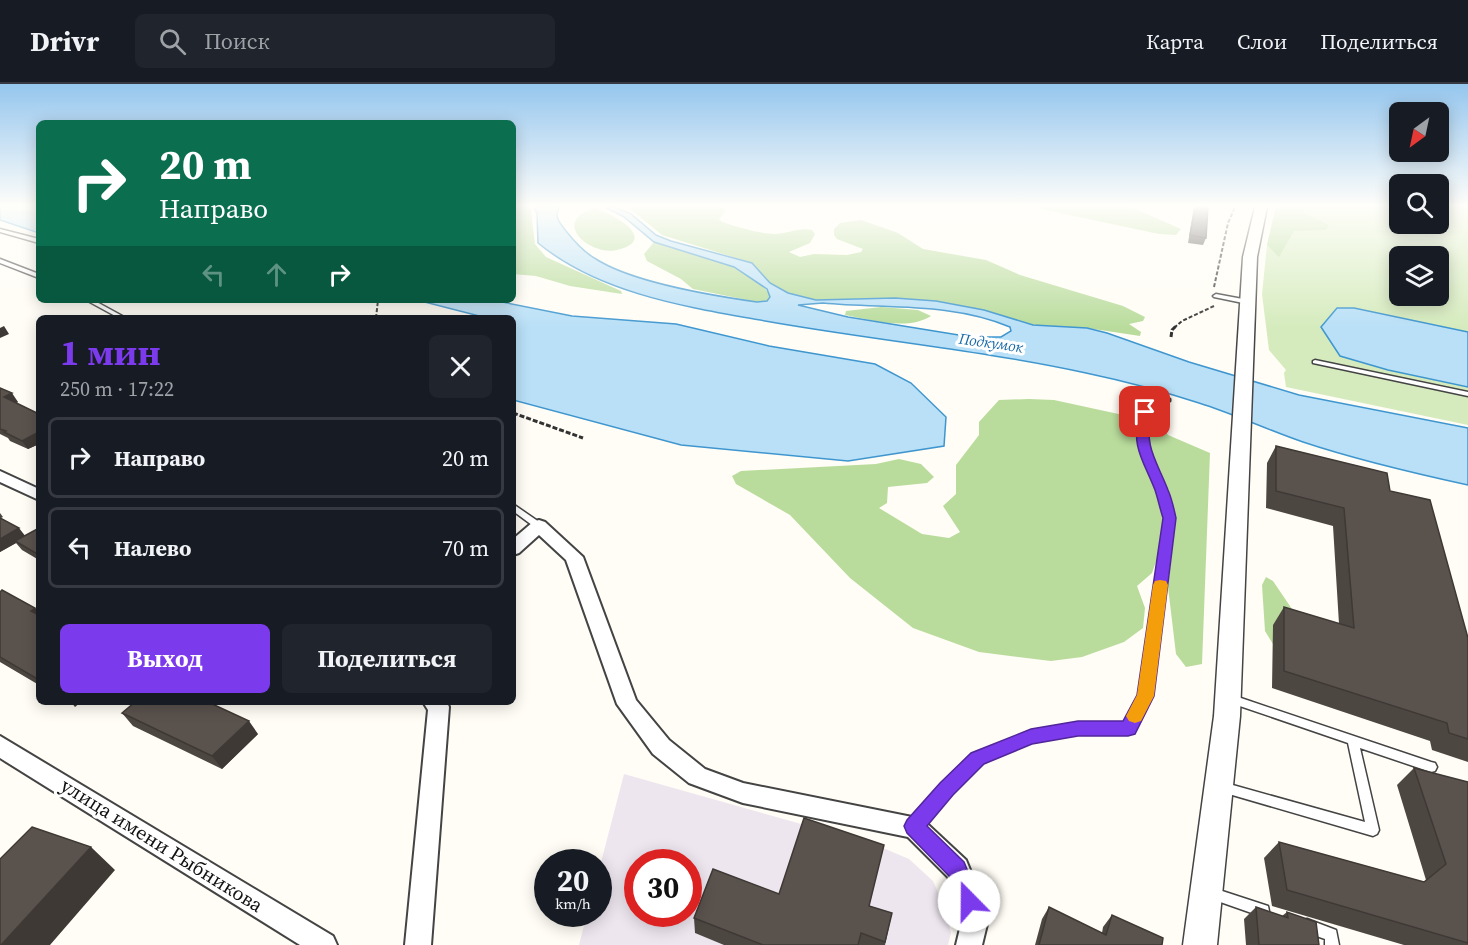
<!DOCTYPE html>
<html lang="ru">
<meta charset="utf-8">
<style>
:root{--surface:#171b24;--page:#20242c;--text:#f1f3f6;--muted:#9ea1a6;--line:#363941;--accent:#7c3aed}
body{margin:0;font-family:"Source Serif 4",serif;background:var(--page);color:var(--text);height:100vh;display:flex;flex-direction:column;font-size:22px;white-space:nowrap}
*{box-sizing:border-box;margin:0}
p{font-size:20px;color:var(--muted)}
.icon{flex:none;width:33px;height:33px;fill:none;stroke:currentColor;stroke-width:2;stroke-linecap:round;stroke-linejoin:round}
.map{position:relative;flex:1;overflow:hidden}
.sheet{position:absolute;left:36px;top:231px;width:480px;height:390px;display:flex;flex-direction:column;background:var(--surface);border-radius:9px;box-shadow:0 3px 15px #0003}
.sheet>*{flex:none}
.hud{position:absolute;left:36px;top:36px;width:480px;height:183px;border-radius:9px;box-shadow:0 3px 15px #0003;background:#0b6e4f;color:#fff;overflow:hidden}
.needle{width:39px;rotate:213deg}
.controls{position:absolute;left:1389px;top:18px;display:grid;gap:12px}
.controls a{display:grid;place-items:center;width:60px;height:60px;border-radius:9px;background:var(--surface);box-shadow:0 3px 15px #0003;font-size:30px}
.speed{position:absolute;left:534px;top:765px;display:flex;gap:12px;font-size:30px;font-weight:700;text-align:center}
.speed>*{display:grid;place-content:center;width:78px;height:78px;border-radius:50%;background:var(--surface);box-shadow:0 3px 15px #0003;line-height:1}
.speed small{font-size:15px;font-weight:400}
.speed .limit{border:9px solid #d22;background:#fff;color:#111}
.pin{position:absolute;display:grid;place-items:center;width:51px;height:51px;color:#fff;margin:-26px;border-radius:12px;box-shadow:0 3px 9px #0006}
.me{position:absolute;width:66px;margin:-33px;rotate:338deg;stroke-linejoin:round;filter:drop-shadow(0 0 4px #0008)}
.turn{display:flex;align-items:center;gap:21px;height:126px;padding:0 24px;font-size:27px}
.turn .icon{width:78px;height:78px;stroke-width:2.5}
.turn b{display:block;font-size:42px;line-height:51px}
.lanes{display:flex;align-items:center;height:57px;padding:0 24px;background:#0003;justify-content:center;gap:30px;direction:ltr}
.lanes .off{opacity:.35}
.round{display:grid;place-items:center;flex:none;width:63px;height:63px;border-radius:9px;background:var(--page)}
.summary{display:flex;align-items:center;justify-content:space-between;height:102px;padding:0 24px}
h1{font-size:36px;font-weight:700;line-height:45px;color:var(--accent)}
.primary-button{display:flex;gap:12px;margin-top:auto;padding:12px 24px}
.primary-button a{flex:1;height:69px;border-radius:9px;background:var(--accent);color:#fff;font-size:24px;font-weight:700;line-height:69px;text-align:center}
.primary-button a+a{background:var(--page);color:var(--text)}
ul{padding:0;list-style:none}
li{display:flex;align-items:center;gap:18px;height:81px;margin:0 12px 9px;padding:0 12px;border:3px solid var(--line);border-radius:9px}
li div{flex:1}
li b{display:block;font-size:22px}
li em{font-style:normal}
header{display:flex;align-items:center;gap:36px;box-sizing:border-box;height:84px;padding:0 30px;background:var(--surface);border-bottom:2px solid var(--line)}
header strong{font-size:28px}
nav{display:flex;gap:33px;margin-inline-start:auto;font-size:21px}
.search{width:420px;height:54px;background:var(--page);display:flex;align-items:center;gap:15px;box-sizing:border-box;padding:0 21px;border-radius:9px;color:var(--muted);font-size:22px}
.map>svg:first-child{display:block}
</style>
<header>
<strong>Drivr</strong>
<div class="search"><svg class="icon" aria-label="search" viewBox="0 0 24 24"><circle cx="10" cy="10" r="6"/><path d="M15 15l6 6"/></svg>Поиск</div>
<nav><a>Карта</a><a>Слои</a><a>Поделиться</a></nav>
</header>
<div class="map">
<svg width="1468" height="861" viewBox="0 0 1468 861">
<rect width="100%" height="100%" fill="#fffdf5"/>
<path fill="#eee6ef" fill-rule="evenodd" d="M624 690 876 761 909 775 933 797 944 822 951 849 948 861H579L587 830H598L599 786ZM638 778H688V830H638Z"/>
<path fill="#d5ebbd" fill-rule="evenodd" d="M1276 123H1399L1400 140H1438L1439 123H1468V341L1286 303 1284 289 1286 286 1269 266 1262 210 1267 161ZM1400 172H1438V212H1400Z"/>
<path fill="#b9dc9c" d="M513 123H527L531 126 535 160 546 173 621 207 622 210 570 202 536 192 513 190Z
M628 123H723L726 127 719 135 722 138C738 143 756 149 774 150 787 150 799 143 812 146L815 150 810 159 789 168 800 173 814 170 847 171 861 168 863 165 837 155 834 151V145L840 139 861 136 898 149 923 165 986 176 1020 191 1123 222 1145 233 1143 237 1129 240 1141 248 1140 252 1087 244 1033 241 984 226 936 217 895 214 816 216 788 209 770 199 752 179 662 151Z
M1032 123H1131L1181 145 1176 151 1159 150Z
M1276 123H1304V129L1329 141 1326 146 1294 147 1279 173 1267 161Z
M594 124C611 129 661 155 617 166 590 172 550 138 594 124Z
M654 158C683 166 759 182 770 213L767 217 757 218 693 205 681 195 647 177 644 170Z
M881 223 918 226 931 232C907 247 873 236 845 231L846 227Z
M1029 315 1054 316 1160 339 1168 351 1210 369 1202 580 1186 583 1176 570 1168 503 1172 468 1160 466 1152 489 1137 502 1145 524 1143 544 1124 558 1082 573 1051 577 979 568 913 544 850 494 790 431 736 400 732 392 741 387 876 380 899 375 921 380 934 393 927 399 888 403 887 419 879 424 922 450 949 454 960 448 943 422 956 410V381L979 351V338L999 316Z
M1266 493 1273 497 1294 528 1279 570 1265 547 1262 501Z"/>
<path fill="#b9e0f7" stroke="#3f96cf" stroke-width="1.5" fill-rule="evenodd" d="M0 123H39V149L0 136Z
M534 123H560C553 132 560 139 566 147 574 157 585 169 596 175 632 198 715 212 757 218L767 217 770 213 767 205 734 183 654 158 624 133 605 123H615L631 130 656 151 671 157 752 179 770 199 788 209 816 216 895 214 936 217 984 226 1033 241 1087 244 1107 249 1189 278 1299 311 1468 344V401C1413 389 1357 376 1303 358 1268 346 1234 330 1199 319 1162 307 1124 297 1086 289 980 266 872 256 765 237 687 223 600 210 538 159L537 130ZM823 219C885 225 951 218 1010 243L1011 247 1001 253H971L848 233 798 221Z
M417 216H492L572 232 676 240 769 262 875 280 911 299 946 333 944 362 848 377 681 361 513 316V234H487Z
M1337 224H1354L1468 248V303L1388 286 1340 272 1321 243Z"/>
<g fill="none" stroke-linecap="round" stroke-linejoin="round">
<defs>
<path id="service" d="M0 145 39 155V159L0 148Z
M0 175 39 190V194L0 179Z
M1216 210 1248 216 1251 218 1248 220 1214 213 1213 212Z
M86 216H93L126 234H119Z
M1315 276 1468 308V312L1313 279V277Z
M1168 314 1170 315V317L1148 329C1143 364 1155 376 1166 406 1169 415 1171 425 1174 434L1150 612 1132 648 1128 650H1079L1032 656 982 678 950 709 918 747 914 749 910 747 908 743 910 739 942 701 974 672 1031 647 1079 640H1125L1140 612 1166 434C1163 425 1161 416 1158 407 1149 380 1132 356 1143 327Z
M513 420 542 440 543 442 542 444H536L513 427Z
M1232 611 1431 678 1435 679 1437 683 1435 687 1431 688 1360 664 1379 746 1377 750 1373 752 1222 708 1218 707 1216 703 1218 699 1222 698 1365 738 1348 659 1228 618 1227 615 1228 612Z
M1213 804 1268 822 1269 827 1268 832 1263 833 1209 814 1207 810 1209 806Z
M1307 835 1336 846 1339 861H1325V855L1302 847 1300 842 1302 837Z"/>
<path id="minor" d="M0 387 39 405V416L0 398Z
M539 436 545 438 583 473 636 616 669 656 705 685 743 699 922 735 966 776 989 832 982 861H956L963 832 948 793 908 753 743 719 689 699 653 670 617 620 566 476 539 451 519 469 513 471V455L533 438Z
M423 618H447L449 623 431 861H405L428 626Z
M0 652 333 852 337 861H300L0 674Z"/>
<path id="tertiary" d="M1255 123H1267L1257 173 1240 632 1217 861H1183L1214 632 1243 173Z"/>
</defs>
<use href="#service" stroke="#444" stroke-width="3"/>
<use href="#minor" stroke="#444" stroke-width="4"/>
<use href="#tertiary" stroke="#444" stroke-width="3"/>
<path stroke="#333" stroke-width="2" stroke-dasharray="4 2" stroke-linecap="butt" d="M1214 203 1228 139 1235 123
M376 234 378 216
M1174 244 1182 237 1214 222"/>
<path stroke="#333" stroke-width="3" stroke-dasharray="5 2" stroke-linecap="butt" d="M1171 253 1172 246 1176 242
M513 329 583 354"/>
<use href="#service" fill="#fff" fill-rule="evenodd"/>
<use href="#minor" fill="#fff" fill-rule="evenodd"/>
<use href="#tertiary" fill="#fff" fill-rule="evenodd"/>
</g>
<path fill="#4d4742" d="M1194 123H1208L1206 154 1203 161 1188 159Z
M0 304 18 318 16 319 39 330V360L28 365 10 357 8 354 0 350Z
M1276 362 1390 407 1468 554V678L1432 666 1430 657 1272 604 1273 541 1284 523 1339 540 1333 442 1266 424 1267 379Z
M0 429 3 433 1 434 25 452 39 444V476L22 466 16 459 0 468Z
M0 508 35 524 39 528V601L0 578Z
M122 629 258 650 222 685 133 642Z
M1414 684 1468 698V861H1404L1272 822 1264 774 1279 758 1424 798 1426 796 1397 701Z
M779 810 869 822 892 829 885 861H724L695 849 694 834Z
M1049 823 1102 849 1103 843 1112 831 1162 861H1035L1042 835Z
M1256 823 1282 832 1287 828 1319 861H1246L1244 835Z"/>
<path fill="#3f3936" d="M4 242 9 250 0 254V244Z
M12 309 18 318 10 322 4 313Z
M39 348V360L28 365 22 357Z
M19 444 26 453 15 457 16 459 0 468V455Z
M35 524 39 528V536L31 527Z
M71 618H81L75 623Z
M249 637 258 650 222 685 212 672Z
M91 763 115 786 50 861H1Z"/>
<path fill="#5a524d" stroke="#3f3936" stroke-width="1.5" d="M1195 123H1208L1206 154 1190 151Z
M0 304 12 309 4 313 39 330V348L22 357 4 348 6 347 0 345Z
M1276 362 1387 389 1390 407 1430 416 1468 554V655L1449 649 1447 639 1284 587V523L1354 544 1344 424 1276 407Z
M0 434 19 444 0 455Z
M39 444V471L15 457Z
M2 506 35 524 31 527 39 531V596L0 573V508Z
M135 618H208L249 637 212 672 122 629Z
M1414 684 1468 698V859L1287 806 1279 758 1424 798 1446 780Z
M804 734 884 761 869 822 892 829 885 858 861 849 858 861H763L694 834 713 785 779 810Z
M32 743 91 763 1 861H0V775Z
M1049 823 1106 851 1112 831 1163 854 1162 861H1039Z
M1256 823 1288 834 1287 828 1316 838 1319 861H1259Z"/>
<linearGradient id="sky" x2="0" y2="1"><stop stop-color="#95c6ee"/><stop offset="0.5" stop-color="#fffefa"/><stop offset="1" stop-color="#fffefa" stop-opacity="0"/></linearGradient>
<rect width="1468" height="244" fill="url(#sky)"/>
<path fill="#7c3aed" stroke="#51269a" stroke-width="1.5" d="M1145 325 1151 328C1144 364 1156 375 1168 406 1172 415 1174 425 1176 434L1154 612 1135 650 1128 652H1078L1032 660 984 680 953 711 927 742 964 778 980 817 977 824 969 827 962 824 949 792 907 749 904 742 907 736 940 699 971 669 1031 645 1078 637H1123L1137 611 1163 434C1160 425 1158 415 1155 406 1143 375 1131 364 1139 328Z"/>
<path fill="#f59e0b" d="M1160 496 1166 497 1168 501 1154 612 1141 637 1135 639 1129 637 1126 632 1137 611 1153 501 1155 497Z"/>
<g text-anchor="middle" stroke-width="6" stroke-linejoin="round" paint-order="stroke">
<g font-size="15" font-style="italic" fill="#1768a6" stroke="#fff">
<text transform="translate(991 259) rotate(8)" y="5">Подкумок</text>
</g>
<g font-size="20" fill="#111" stroke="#fff">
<text transform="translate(162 761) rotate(32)" y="7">улица имени Рыбникова</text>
</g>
</g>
</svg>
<div class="controls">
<a><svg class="needle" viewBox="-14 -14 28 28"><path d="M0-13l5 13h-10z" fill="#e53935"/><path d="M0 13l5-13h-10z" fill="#9ea1a6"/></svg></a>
<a><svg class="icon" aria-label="search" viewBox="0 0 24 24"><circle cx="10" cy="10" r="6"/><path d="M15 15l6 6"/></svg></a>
<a><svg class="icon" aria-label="layers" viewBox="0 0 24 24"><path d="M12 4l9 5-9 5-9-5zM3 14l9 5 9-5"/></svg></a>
</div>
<div class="speed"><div>20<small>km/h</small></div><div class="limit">30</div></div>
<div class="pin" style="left:1145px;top:328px;background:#d93025"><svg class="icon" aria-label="arrive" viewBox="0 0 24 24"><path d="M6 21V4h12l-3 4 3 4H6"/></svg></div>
<svg class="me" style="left:969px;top:817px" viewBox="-20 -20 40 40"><circle r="19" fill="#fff"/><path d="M0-13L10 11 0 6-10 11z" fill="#7c3aed"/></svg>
<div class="hud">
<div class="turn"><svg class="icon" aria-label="right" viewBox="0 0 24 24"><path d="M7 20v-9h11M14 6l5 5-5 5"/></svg><div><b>20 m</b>Направо</div></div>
<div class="lanes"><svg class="icon off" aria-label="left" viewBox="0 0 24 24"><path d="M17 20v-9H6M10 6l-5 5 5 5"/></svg><svg class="icon off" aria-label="ahead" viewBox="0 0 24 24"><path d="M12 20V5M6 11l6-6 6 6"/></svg><svg class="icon" aria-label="right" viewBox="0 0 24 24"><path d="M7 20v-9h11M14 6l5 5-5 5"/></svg></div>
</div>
<section class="sheet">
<div class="summary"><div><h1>1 мин</h1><p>250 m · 17:22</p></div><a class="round"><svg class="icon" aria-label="close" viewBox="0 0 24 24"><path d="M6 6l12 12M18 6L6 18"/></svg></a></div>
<ul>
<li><svg class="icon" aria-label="right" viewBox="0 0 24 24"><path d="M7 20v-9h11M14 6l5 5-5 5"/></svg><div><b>Направо</b></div><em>20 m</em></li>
<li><svg class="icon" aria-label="left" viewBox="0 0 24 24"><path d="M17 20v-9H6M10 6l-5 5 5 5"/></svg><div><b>Налево</b></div><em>70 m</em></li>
</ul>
<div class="primary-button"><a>Выход</a><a>Поделиться</a></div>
</section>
</div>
